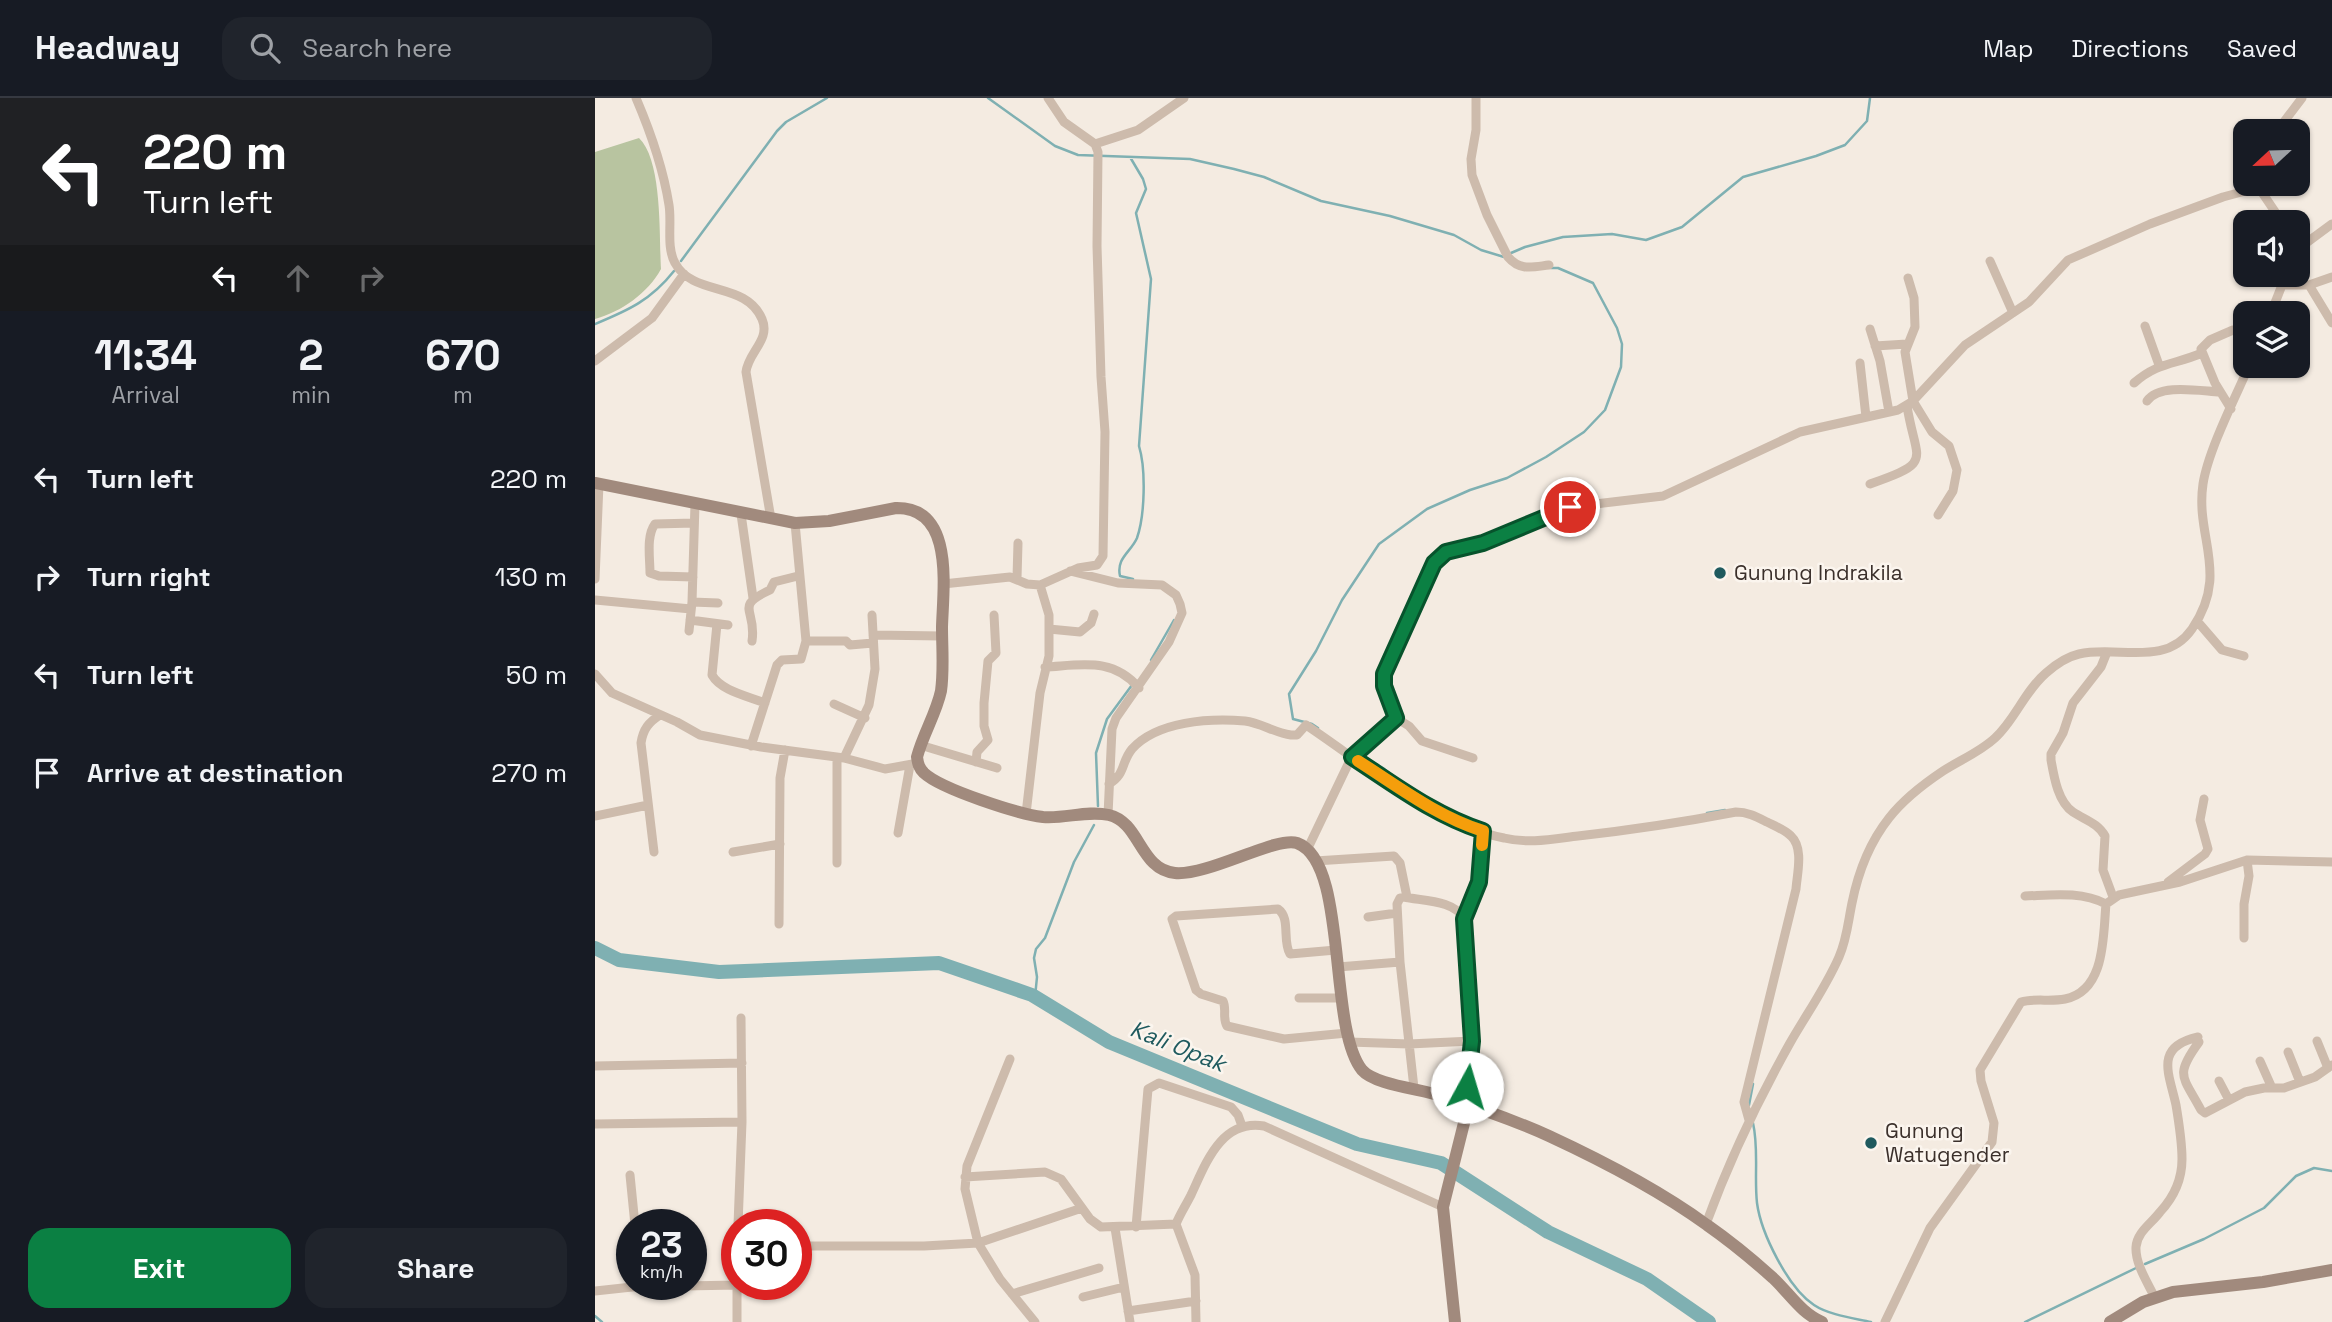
<!DOCTYPE html>
<style>
:root{--surface:#171b24;--page:#20242c;--text:#f1f3f6;--muted:#9ea1a6;--line:#363941;--accent:#0b8043}
body{margin:0;font-family:"Space Grotesk",sans-serif;background:var(--page);color:var(--text);height:100vh;display:flex;flex-direction:column;font-size:26px;white-space:nowrap}
*{box-sizing:border-box;margin:0}
p{font-size:23px;color:var(--muted)}
.icon{flex:none;width:38px;height:38px;fill:none;stroke:currentColor;stroke-width:2;stroke-linecap:round;stroke-linejoin:round}
.map{position:relative;flex:1;overflow:hidden}
.details{display:flex;flex-direction:column;background:var(--surface);width:595px}
.details>*{flex:none}
.banner{background:#202124;color:#fff;overflow:hidden}
.needle{width:46px;rotate:248deg}
.tools{position:absolute;left:1638px;top:21px;display:grid;gap:14px}
.tools a{display:grid;place-items:center;width:77px;height:77px;border-radius:14px;background:var(--surface);box-shadow:0 2px 5px #0004;font-size:35px}
.speed{position:absolute;left:21px;top:1111px;display:flex;gap:14px;font-size:35px;font-weight:700;text-align:center}
.speed>*{display:grid;place-content:center;width:91px;height:91px;border-radius:50%;background:var(--surface);box-shadow:0 2px 5px #0004;line-height:1}
.speed small{font-size:18px;font-weight:400}
.speed .limit{border:10px solid #d22;background:#fff;color:#111}
.pin{position:absolute;display:grid;place-items:center;width:60px;height:60px;color:#fff;margin:-30px;border:4px solid #fff;border-radius:50%;box-shadow:0 2px 7px #0007}
.me{position:absolute;width:77px;margin:-38px;rotate:6deg;stroke-linejoin:round;filter:drop-shadow(0 0 5px #0008)}
.turn{display:flex;align-items:center;gap:24px;height:147px;padding:0 28px;font-size:32px}
.turn .icon{width:91px;height:91px;stroke-width:2.5}
.turn b{display:block;font-size:49px;line-height:60px}
.lanes{display:flex;align-items:center;height:66px;padding:0 28px;background:#0003;justify-content:center;gap:35px;direction:ltr}
.lanes .off{opacity:.35}
.eta{display:flex;justify-content:space-evenly;align-items:center;height:119px;text-align:center}
.eta b{font-size:42px;font-weight:700;line-height:49px}
.button{display:flex;gap:14px;margin-top:auto;padding:14px 28px}
.button a{flex:1;height:80px;border-radius:21px;background:var(--accent);color:#fff;font-size:28px;font-weight:700;line-height:80px;text-align:center}
.button a+a{background:var(--page);color:var(--text)}
ul{padding:0;list-style:none}
li{display:flex;align-items:center;gap:21px;height:98px;padding:0 28px}
li div{flex:1}
li b{display:block;font-size:26px}
li em{font-style:normal}
header{display:flex;align-items:center;gap:42px;box-sizing:border-box;height:98px;padding:0 35px;background:var(--surface);border-bottom:2px solid var(--line)}
header strong{font-size:33px}
nav{display:flex;gap:38px;margin-inline-start:auto;font-size:24px}
.search{width:490px;height:63px;background:var(--page);display:flex;align-items:center;gap:18px;box-sizing:border-box;padding:0 24px;border-radius:21px;color:var(--muted);font-size:26px}
main{display:flex;flex:1;min-height:0}
.map>svg:first-child{display:block}
</style>
<header>
<strong>Headway</strong>
<div class="search"><svg class="icon" aria-label="search" viewBox="0 0 24 24"><circle cx="10" cy="10" r="6"/><path d="M15 15l6 6"/></svg>Search here</div>
<nav><a>Map</a><a>Directions</a><a>Saved</a></nav>
</header>
<main>
<section class="details">
<div class="banner">
<div class="turn"><svg class="icon" aria-label="left" viewBox="0 0 24 24"><path d="M17 20v-9H6M10 6l-5 5 5 5"/></svg><div><b>220 m</b>Turn left</div></div>
<div class="lanes"><svg class="icon" aria-label="left" viewBox="0 0 24 24"><path d="M17 20v-9H6M10 6l-5 5 5 5"/></svg><svg class="icon off" aria-label="ahead" viewBox="0 0 24 24"><path d="M12 20V5M6 11l6-6 6 6"/></svg><svg class="icon off" aria-label="right" viewBox="0 0 24 24"><path d="M7 20v-9h11M14 6l5 5-5 5"/></svg></div>
</div>
<div class="eta">
<div><b>11:34</b><p>Arrival</p></div>
<div><b>2</b><p>min</p></div>
<div><b>670</b><p>m</p></div>
</div>
<ul>
<li><svg class="icon" aria-label="left" viewBox="0 0 24 24"><path d="M17 20v-9H6M10 6l-5 5 5 5"/></svg><div><b>Turn left</b></div><em>220 m</em></li>
<li><svg class="icon" aria-label="right" viewBox="0 0 24 24"><path d="M7 20v-9h11M14 6l5 5-5 5"/></svg><div><b>Turn right</b></div><em>130 m</em></li>
<li><svg class="icon" aria-label="left" viewBox="0 0 24 24"><path d="M17 20v-9H6M10 6l-5 5 5 5"/></svg><div><b>Turn left</b></div><em>50 m</em></li>
<li><svg class="icon" aria-label="arrive" viewBox="0 0 24 24"><path d="M6 21V4h12l-3 4 3 4H6"/></svg><div><b>Arrive at destination</b></div><em>270 m</em></li>
</ul>
<div class="button"><a>Exit</a><a>Share</a></div>
</section>
<div class="map">
<svg width="1737" height="1224" viewBox="0 0 1737 1224">
<rect width="100%" height="100%" fill="#f4ebe1"/>
<path fill="#b8c4a0" d="M44 40C68 63 64 140 66 171 53 195 26 214 0 221V54Z"/>
<g fill="none" stroke-linecap="round" stroke-linejoin="round">
<path stroke="#7fb0b2" stroke-width="2.5" d="M393 0 460 48 483 57 595 61 639 71 669 79 726 103 795 118 859 137 886 152 909 159
M535 59 548 81 551 91 541 115 556 181 544 348C551 371 550 417 542 440 536 454 521 460 525 478L538 481
M916 155 930 149 968 139 1017 136 1051 142 1087 129 1148 79 1221 58 1250 47 1272 23 1275 0
M86 163 182 33 191 24 232 0
M0 226C34 212 56 202 79 173
M556 562 579 522
M723 630 717 626 698 621 694 596 721 553 747 502 784 446 832 411 875 392 912 380 951 359 989 334 1010 312 1026 269 1027 246 1022 230 998 185 963 170H956
M766 657 788 670 826 700
M503 708 501 655 512 621 537 587
M1112 715 1130 712
M440 899 442 879 439 860 441 851 450 840 479 764 499 727
M1154 1007 1158 986
M1158 1025C1164 1051 1159 1078 1162 1105 1166 1135 1193 1190 1219 1207 1234 1217 1258 1220 1276 1224
M1550 1166 1609 1141 1669 1110 1701 1078 1719 1070 1737 1073
M0 1218 7 1224
M1430 1224 1541 1170"/>
<path stroke="#7fb0b2" stroke-width="14" d="M0 850 24 862 124 874 344 865 437 897 514 944 762 1046 846 1065 953 1134 1052 1181 1114 1224"/>
<path stroke="#cdbbac" stroke-width="9" d="M41 0C56 35 68 69 74 107 77 125 71 149 80 165 98 199 151 183 167 221 176 242 153 254 151 274L176 421
M881 0V32L876 61 877 77 892 117 913 159C925 173 937 169 954 167
M1682 33 1707 0
M500 46 543 32 589 0
M1665 86 1666 93 1687 124
M1703 151 1737 126
M1395 163 1418 215
M1313 180 1319 200 1320 229 1310 254 1318 303 1337 334 1354 348 1362 372 1358 393 1343 417
M1688 187H1714L1737 179
M1714 187 1737 225
M1676 215 1691 177
M1550 228 1564 267
M1275 231 1285 263 1294 314
M1280 248 1312 246
M0 263 57 220 89 176
M1265 265 1271 319
M1539 285C1563 264 1579 267 1607 255
M1552 303C1564 285 1605 293 1625 294
M1636 311 1620 285 1606 251 1615 242 1638 232
M1275 386C1340 363 1321 365 1312 308
M146 416 158 500
M475 473 523 485 567 487 581 497 585 506 587 515 574 544 521 620 517 631 513 717
M98 479 64 478 55 475C55 460 51 438 60 426L99 425
M422 480 423 445
M0 481 4 386
M348 486 415 479 432 486 445 487 483 470 502 467 508 458 510 334 506 279 502 148 503 54 500 46 469 24 453 0
M0 502 96 511
M97 504 123 505
M95 522 133 527
M1602 523 1627 552 1649 558
M122 526 117 577C126 593 153 598 170 605
M454 531 485 534 496 525 499 516
M94 533 97 504 100 406
M278 537 347 538
M157 543C162 511 138 509 175 492L179 484 203 478
M211 543H251L255 547 278 545
M1512 554 1506 569 1478 605 1468 635 1456 656V662C1459 679 1463 704 1478 714 1490 722 1503 725 1510 738L1508 772 1518 799
M450 569C487 567 518 559 544 590
M0 576 17 595 82 624 105 637 166 649 249 660 290 671 323 665
M239 606 270 620
M801 620 814 628 827 643 878 660
M325 647 402 670
M156 648 182 567 187 562 206 561 211 543 200 425
M242 659V765
M249 660 274 607 280 571 277 517
M381 664 382 654 393 642 389 628V605L393 563 401 555 399 517
M514 686C531 676 526 664 537 651 562 623 615 620 650 623 666 625 680 635 696 637H702L711 627C768 665 842 727 909 740 933 746 958 741 983 738 1036 732 1089 724 1141 714 1153 714 1162 719 1172 724 1180 728 1190 732 1196 738 1209 750 1202 776 1201 791L1149 1004 1154 1022
M431 716 445 595 454 558V517L445 487
M0 718 53 707
M303 735 315 667
M712 752 757 658 801 620 789 588V576L839 465 851 454 888 445 975 409 1068 398 1205 334 1303 312 1318 303 1370 247 1434 204 1473 162 1555 126 1628 99 1665 89
M59 754 46 645C48 631 54 624 65 617
M138 754 185 746
M720 763 799 758 805 765 812 799
M1573 784 1610 756 1613 751 1605 722 1609 701
M1430 798C1457 797 1486 793 1511 806
M773 819 802 815
M869 821 884 784 888 733
M184 826 185 680 190 652
M1649 840V806L1654 778 1652 762
M741 852 695 856C687 843 696 820 683 811L581 818 577 821 601 892 606 896 628 903C632 911 627 920 632 928L689 941 752 935
M743 869 805 864
M704 900H747
M1722 943 1733 970
M754 944 814 946 877 943
M1604 944C1579 978 1588 978 1606 1012L1610 1015 1650 994 1669 990H1689L1720 979 1737 967
M1693 954 1705 984
M415 961 372 1068 370 1091 383 1145 487 1110
M1665 963 1677 990
M0 968 147 965
M1624 983 1634 1002
M819 990 805 864 802 806 805 800 809 799C828 803 860 802 869 821L877 943 872 989 867 1006
M0 1026 147 1024
M35 1077 40 1127
M370 1079 450 1074 466 1081 495 1121 506 1129 581 1126
M581 1126C585 1116 591 1107 596 1097 611 1065 626 1021 669 1028L848 1109
M581 1126 600 1177 601 1224
M1111 1126C1134 1063 1162 1004 1195 945 1211 917 1231 889 1244 859 1252 841 1253 824 1257 805 1263 775 1275 744 1294 720 1308 702 1330 685 1348 673 1365 662 1385 654 1400 640 1420 622 1429 594 1451 575 1460 567 1471 559 1484 556 1522 547 1570 570 1597 531 1635 475 1600 440 1608 386 1613 353 1640 300 1654 268
M143 1127 147 1024 146 920
M541 1129 553 991 564 985 636 1009 643 1017 647 1028
M520 1130 535 1224
M201 1148H329L383 1145 405 1181 440 1224
M142 1186V1224
M0 1193 37 1189 142 1187
M417 1196 504 1170
M488 1199 529 1189
M1560 1200C1553 1185 1540 1166 1541 1149 1542 1134 1557 1125 1565 1114 1579 1099 1587 1081 1587 1061 1587 1043 1584 1025 1581 1007 1574 975 1559 949 1603 939
M533 1213 601 1203
M1290 1224 1335 1130 1397 1044 1399 1025 1386 983 1385 972 1426 904C1440 900 1455 904 1470 901 1511 893 1508 837 1511 806L1524 797 1585 784 1652 762 1737 764"/>
<path stroke="#a18a7d" stroke-width="12" d="M0 385 200 425 234 423 301 410C360 409 348 490 347 529 347 550 349 572 346 593 341 616 328 636 322 659 323 666 324 670 329 675 346 691 423 716 448 719 470 721 492 712 514 717 545 724 545 772 580 775 613 778 681 738 702 745 754 764 732 928 767 972 780 987 826 991 846 998 881 1009 921 1023 954 1038 1008 1063 1064 1092 1112 1127 1135 1143 1158 1162 1178 1180 1195 1196 1206 1215 1227 1224
M860 1224 848 1109 873 1009
M1515 1224 1548 1204 1578 1194 1668 1184 1737 1172"/>
</g>
<g fill="none" stroke-linecap="round" stroke-linejoin="round">
<defs>
<path id="route" d="M872 989 877 943 869 821 884 784 888 733C839 717 800 687 757 659L801 620 789 588V576L839 465 851 454 888 445 975 409"/>
</defs>
<use href="#route" stroke="#07532c" stroke-width="18"/>
<use href="#route" stroke="#0b8043" stroke-width="12"/>
<path stroke="#f59e0b" stroke-width="12" d="M763 663C804 689 841 718 888 733L887 747"/>
</g>
<g fill="#1f5a5e" stroke="#fbf5ee" stroke-width="2.5">
<circle cx="1125" cy="475" r="7"/>
<circle cx="1276" cy="1045" r="7"/>
</g>
<g text-anchor="middle" stroke-width="5" stroke-linejoin="round" paint-order="stroke">
<g font-size="21" fill="#3b302b" stroke="#fbf5ee" text-anchor="start">
<text x="1139" y="482">Gunung Indrakila</text>
<text x="1290" y="1040">Gunung<tspan x="1290" dy="24">Watugender</tspan></text>
</g>
<g font-size="23" font-style="italic" fill="#1f5a5e" stroke="#fbf5ee">
<text transform="translate(583 948) rotate(22)" y="8">Kali Opak</text>
</g>
</g>
</svg>
<div class="tools">
<a><svg class="needle" viewBox="-14 -14 28 28"><path d="M0-13l5 13h-10z" fill="#e53935"/><path d="M0 13l5-13h-10z" fill="#9ea1a6"/></svg></a>
<a><svg class="icon" aria-label="sound" viewBox="0 0 24 24"><path d="M4 9h4l5-4v14l-5-4H4zM17 9q2 3 0 6"/></svg></a>
<a><svg class="icon" aria-label="layers" viewBox="0 0 24 24"><path d="M12 4l9 5-9 5-9-5zM3 14l9 5 9-5"/></svg></a>
</div>
<div class="speed"><div>23<small>km/h</small></div><div class="limit">30</div></div>
<div class="pin" style="left:975px;top:409px;background:#d93025"><svg class="icon" aria-label="arrive" viewBox="0 0 24 24"><path d="M6 21V4h12l-3 4 3 4H6"/></svg></div>
<svg class="me" style="left:872px;top:989px" viewBox="-20 -20 40 40"><circle r="19" fill="#fff"/><path d="M0-13L10 11 0 6-10 11z" fill="#0b8043"/></svg>
</div>
</main>
